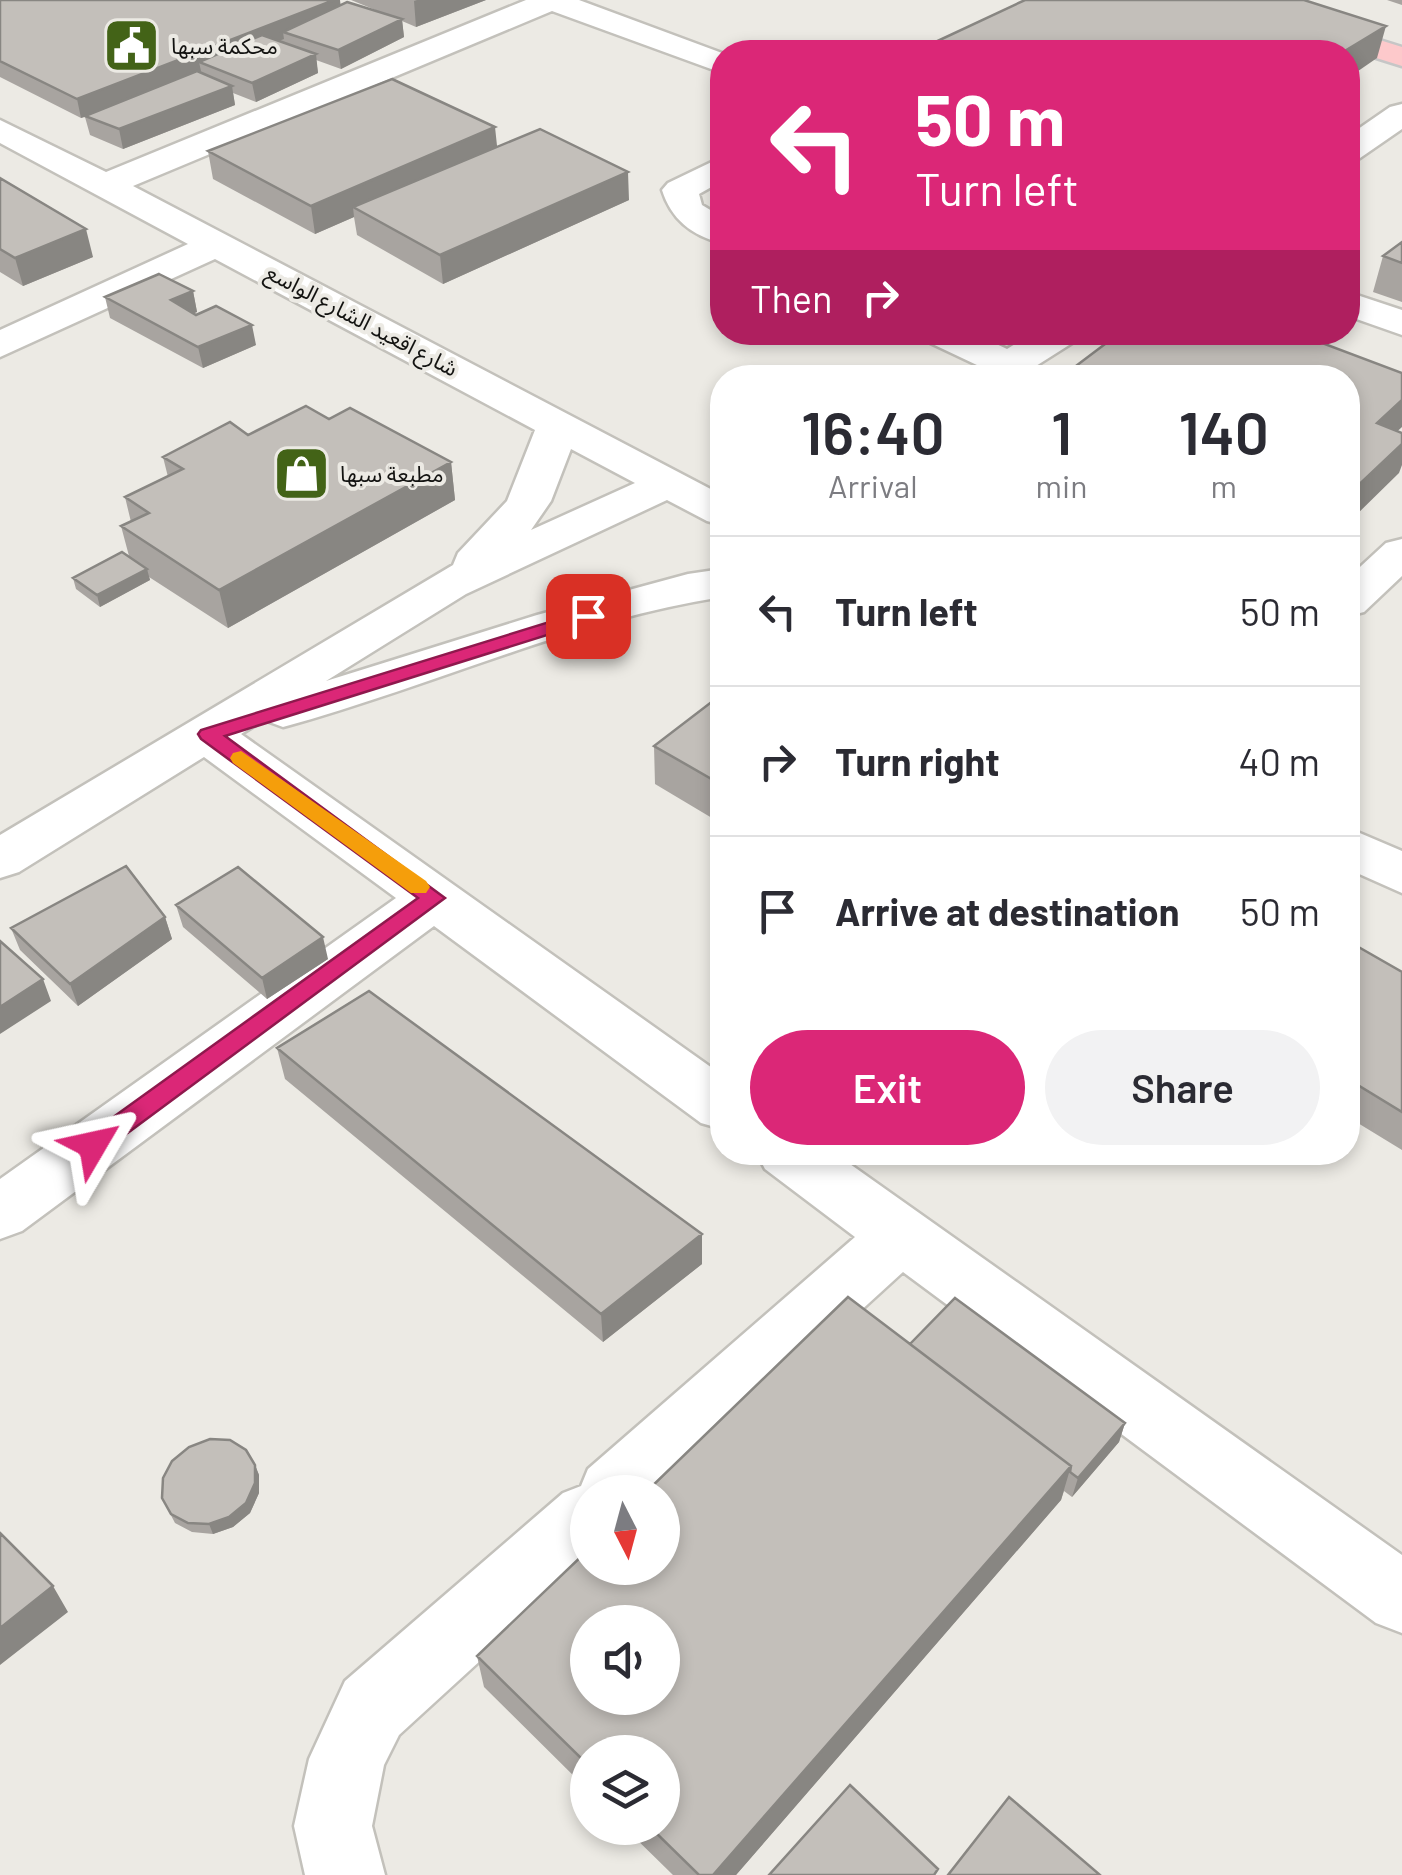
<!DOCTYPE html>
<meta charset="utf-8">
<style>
:root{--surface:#fff;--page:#f2f2f3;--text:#2b2b33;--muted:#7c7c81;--line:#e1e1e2;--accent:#db2777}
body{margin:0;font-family:Barlow,"Noto Sans Arabic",sans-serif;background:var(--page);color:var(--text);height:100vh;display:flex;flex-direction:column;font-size:38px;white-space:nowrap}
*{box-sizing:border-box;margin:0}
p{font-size:32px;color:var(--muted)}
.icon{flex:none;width:55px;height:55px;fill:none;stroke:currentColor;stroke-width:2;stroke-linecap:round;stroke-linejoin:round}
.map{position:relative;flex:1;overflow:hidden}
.drawer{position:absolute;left:710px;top:365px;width:650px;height:800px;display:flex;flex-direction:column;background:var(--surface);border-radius:40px;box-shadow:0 5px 15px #0003}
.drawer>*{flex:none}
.banner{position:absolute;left:710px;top:40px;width:650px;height:305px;border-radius:40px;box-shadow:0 5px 15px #0003;background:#db2777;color:#fff;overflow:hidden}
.needle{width:65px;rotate:174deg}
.fabs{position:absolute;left:570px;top:1475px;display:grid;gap:20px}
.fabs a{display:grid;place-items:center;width:110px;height:110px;border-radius:50%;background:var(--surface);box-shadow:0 5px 15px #0003;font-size:50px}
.pin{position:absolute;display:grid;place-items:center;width:85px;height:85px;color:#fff;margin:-42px;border-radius:20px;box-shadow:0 5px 15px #0006}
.me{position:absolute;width:110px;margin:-55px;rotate:54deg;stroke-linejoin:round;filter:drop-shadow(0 0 8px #0008)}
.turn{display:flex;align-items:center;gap:35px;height:210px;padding:0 40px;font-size:45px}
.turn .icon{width:130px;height:130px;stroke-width:2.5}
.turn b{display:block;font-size:70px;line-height:85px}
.then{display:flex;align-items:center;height:95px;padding:0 40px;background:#0003;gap:20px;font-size:38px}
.eta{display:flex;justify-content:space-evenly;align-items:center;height:170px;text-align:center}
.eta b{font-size:60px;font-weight:600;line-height:70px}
.primary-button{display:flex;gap:20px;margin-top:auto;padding:20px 40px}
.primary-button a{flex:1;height:115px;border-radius:60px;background:var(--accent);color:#fff;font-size:40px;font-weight:600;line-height:115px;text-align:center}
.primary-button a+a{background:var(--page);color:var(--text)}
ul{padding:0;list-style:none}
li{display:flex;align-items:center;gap:30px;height:150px;padding:0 40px;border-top:2px solid var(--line)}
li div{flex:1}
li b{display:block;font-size:38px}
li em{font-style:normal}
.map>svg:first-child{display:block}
</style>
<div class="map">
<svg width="1402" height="1875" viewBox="0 0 1402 1875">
<rect width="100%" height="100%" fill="#eceae4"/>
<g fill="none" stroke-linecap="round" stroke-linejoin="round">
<defs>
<path id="minor" d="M526 0H579L722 53V73L552 11 133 186 722 495V525L707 521 667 500 466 594 326 681 537 615 688 574 722 569V597C572 620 430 687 283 727L264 720 241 734 722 1075V1129L701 1123 434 926 22 1231 0 1239V1179L396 898 204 757 19 872 0 878V835L453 565 458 553 507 501 535 430 215 259 0 357V330L188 244 0 143V120L106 172ZM571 449 635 483 531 530 551 501Z
M1402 104V129L1360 158 1348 161V136L1390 107Z
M722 157V181L699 194 702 205 722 217V243C692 236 671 219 662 190L668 183Z
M1348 292 1402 310V335L1348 316Z
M919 332H971L1007 349 1035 332H1082L1077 340 1017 378H968L979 366 924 340Z
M1402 539V576L1364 612 1348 616V578L1386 543Z
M1348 828 1402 851V893L1348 869Z
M756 1152H833L1402 1555V1633L1376 1623 903 1272 662 1492H588V1562L399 1735 384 1765 372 1826 385 1875H305L294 1826 309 1759 345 1681 563 1493 581 1486 588 1469 855 1237 765 1169Z"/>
<path id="major" d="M1206 0H1252L1402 47V66L1210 6Z"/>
</defs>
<use href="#minor" stroke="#c3c1bb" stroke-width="5"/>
<use href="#major" stroke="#c6c6c6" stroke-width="5"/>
<use href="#minor" fill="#fff" fill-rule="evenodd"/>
<use href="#major" fill="#fdc9cb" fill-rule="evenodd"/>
</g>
<path fill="#a8a4a0" d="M0 0 340 5 378 11 351 0H486L416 27 402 21 404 37 341 69 316 60 318 73 256 102 233 93 235 105 123 149 90 135 85 117 81 118 0 77Z
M1387 0H1402V5Z
M497 147 629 200 443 284 357 235 354 217 315 234 213 179 208 151Z
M722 159V195L714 191V163Z
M0 178 93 257 23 286 0 272Z
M1402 242V302L1373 292 1383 256Z
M193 291 197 312 194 313 256 345 203 368 110 318 105 297Z
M329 419 451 462 455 500 228 628 149 577 150 580 100 607 76 589 73 578 129 556 121 526 131 522 125 497 168 477 163 457 248 435Z
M722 694V824L655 784 654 746Z
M176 905 328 959 267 999 183 927Z
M165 917 172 939 78 1006 20 950 11 928Z
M1348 941 1402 972V1150L1348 1117Z
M277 1048 702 1234V1264L603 1342 285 1079Z
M910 1344 1125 1423 1119 1442 1072 1497 1064 1491 1061 1500 736 1875H673L625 1828H662L588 1752V1790L484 1687 477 1656Z
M255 1465 259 1475V1493L250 1513 233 1527 213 1534 192 1532 175 1523 162 1498Z"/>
<path fill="#888682" d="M334 0H340L342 16 283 32 284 39 212 67 199 62 201 71 81 118 77 99Z
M417 0H486L416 27 414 1Z
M402 19 404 37 341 69 338 50Z
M1386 26 1377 58 1348 78V52H1343Z
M316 54 318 73 256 102 252 83Z
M232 86 235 105 123 149 119 129Z
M495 127 498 155 353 207 354 217 315 234 311 206Z
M628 172 629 200 443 284 440 255Z
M86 229 93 257 23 286 15 258Z
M193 291 197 312 175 321 171 300Z
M252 325 256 345 203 368 198 347Z
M1402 400V427L1366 460 1377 423Z
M1402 444V465L1399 473 1348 523V495Z
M451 462 455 500 228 628 219 590Z
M147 569 150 580 100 607 97 595Z
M165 917 172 939 78 1006 70 984Z
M323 937 328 959 267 999 262 978Z
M43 979 51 1001 0 1034V1007Z
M702 1234V1264L603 1342 601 1314Z
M1125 1423 1119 1442 1072 1497 1078 1478Z
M255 1465 259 1475V1493L250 1513 233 1527 213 1534 209 1524Z
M1071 1466 1061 1500 736 1875H713Z
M53 1586 68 1612 0 1665V1628Z"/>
<path fill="#c3bfba" stroke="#888682" stroke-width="2.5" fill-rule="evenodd" d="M0 0H334L77 99 0 61Z
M1025 0H1304L1386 26 1343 52H914Z
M347 2 402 19 338 50 283 32Z
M262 35 316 54 252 83 199 62Z
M197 71 232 86 119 129 85 116Z
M392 79 495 127 311 206 208 151Z
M540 129 628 172 440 255 353 207Z
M722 159V167L714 163Z
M0 178 86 229 15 258 0 249Z
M1402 242V263L1383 256Z
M159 274 193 291 171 300 196 315 216 306 252 325 198 347 105 297Z
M1121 332H1140L1165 342 1178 332H1293L1402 373V400L1377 423 1402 433V444L1348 495V378H1060Z
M306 406 329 419 350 408 451 462 219 590 121 526 149 513 125 497 183 469 163 457 230 422 248 435Z
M122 552 147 569 97 595 73 578Z
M722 694V785L654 746Z
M126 866 165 917 70 984 11 928Z
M238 867 323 937 262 978 176 905Z
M0 941 43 979 0 1007Z
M1348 941 1402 972V1112L1348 1079Z
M369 991 702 1234 601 1314 277 1048Z
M848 1297 1071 1466 713 1875H699L651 1828H662V1752H588V1765L477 1656 588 1550V1568H662V1492H646ZM588 1622H662V1698H588Z
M955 1298 1125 1423 1078 1478 1070 1472 1071 1466 910 1344Z
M210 1439 230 1440 246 1450 255 1465V1483L246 1503 229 1517 209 1524 188 1523 171 1514 162 1498 163 1478 172 1461 189 1447Z
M0 1533 53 1586 0 1628Z
M850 1785 938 1869 934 1875H769Z
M1009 1797 1100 1875H948Z"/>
<path fill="#db2777" stroke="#8e194d" stroke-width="2.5" d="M588 610 597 616 595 620 225 736 445 898 102 1152H84L80 1145 84 1138 418 898 201 739 198 734 201 730Z"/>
<path fill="#f59e0b" d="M241 751 426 881 430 887 426 893H411L233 763 230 758 233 753Z"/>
<defs>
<symbol id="civic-square" viewBox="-11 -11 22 22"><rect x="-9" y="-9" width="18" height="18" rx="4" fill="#436317" stroke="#eceae4"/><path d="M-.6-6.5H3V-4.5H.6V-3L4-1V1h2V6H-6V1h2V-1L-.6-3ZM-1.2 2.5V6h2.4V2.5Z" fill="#fff"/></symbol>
<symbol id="shop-square" viewBox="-11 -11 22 22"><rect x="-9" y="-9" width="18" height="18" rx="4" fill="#436317" stroke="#eceae4"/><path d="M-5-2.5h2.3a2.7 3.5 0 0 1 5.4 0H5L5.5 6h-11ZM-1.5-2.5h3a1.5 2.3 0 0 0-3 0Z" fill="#fff"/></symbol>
</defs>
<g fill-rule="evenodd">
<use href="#civic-square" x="100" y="14" width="63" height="63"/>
<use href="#shop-square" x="270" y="442" width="63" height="63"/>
</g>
<g text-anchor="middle" stroke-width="8" stroke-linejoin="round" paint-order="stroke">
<g font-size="22" fill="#131311" stroke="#eceae4" text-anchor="start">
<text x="171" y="54">محكمة سبها</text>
<text x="340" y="482">مطبعة سبها</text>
</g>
<g font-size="22" fill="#131311" stroke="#eceae4">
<text transform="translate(362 320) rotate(28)" y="8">شارع اقعيد الشارع الواسع</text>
</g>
</g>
</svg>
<div class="fabs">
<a><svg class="needle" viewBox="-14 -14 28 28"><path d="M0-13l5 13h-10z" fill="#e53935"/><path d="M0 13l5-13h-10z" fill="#7c7c81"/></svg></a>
<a><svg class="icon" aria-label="sound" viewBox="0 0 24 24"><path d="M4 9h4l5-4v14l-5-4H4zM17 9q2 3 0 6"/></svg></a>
<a><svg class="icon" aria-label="layers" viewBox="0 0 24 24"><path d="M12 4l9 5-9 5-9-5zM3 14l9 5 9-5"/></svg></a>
</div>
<div class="pin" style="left:588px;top:616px;background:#d93025"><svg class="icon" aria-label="arrive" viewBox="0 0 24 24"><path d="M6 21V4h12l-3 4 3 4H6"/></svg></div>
<svg class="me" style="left:93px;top:1145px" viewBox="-20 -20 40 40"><path d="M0-17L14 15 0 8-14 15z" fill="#db2777" stroke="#fff" stroke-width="4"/></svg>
<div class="banner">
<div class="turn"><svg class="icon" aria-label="left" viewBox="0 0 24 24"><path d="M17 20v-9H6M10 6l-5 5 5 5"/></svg><div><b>50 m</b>Turn left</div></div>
<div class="then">Then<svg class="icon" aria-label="right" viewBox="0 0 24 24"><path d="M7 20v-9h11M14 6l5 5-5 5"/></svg></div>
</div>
<section class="drawer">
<div class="eta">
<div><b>16:40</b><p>Arrival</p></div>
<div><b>1</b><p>min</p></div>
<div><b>140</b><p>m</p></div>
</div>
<ul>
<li><svg class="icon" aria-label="left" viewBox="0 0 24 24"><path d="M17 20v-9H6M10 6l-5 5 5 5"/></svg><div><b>Turn left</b></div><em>50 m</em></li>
<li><svg class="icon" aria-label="right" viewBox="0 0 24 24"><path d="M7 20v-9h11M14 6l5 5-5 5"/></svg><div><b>Turn right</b></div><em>40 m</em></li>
<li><svg class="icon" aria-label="arrive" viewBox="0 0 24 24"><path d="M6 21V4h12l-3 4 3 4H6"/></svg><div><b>Arrive at destination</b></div><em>50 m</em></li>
</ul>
<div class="primary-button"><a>Exit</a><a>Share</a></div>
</section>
</div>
